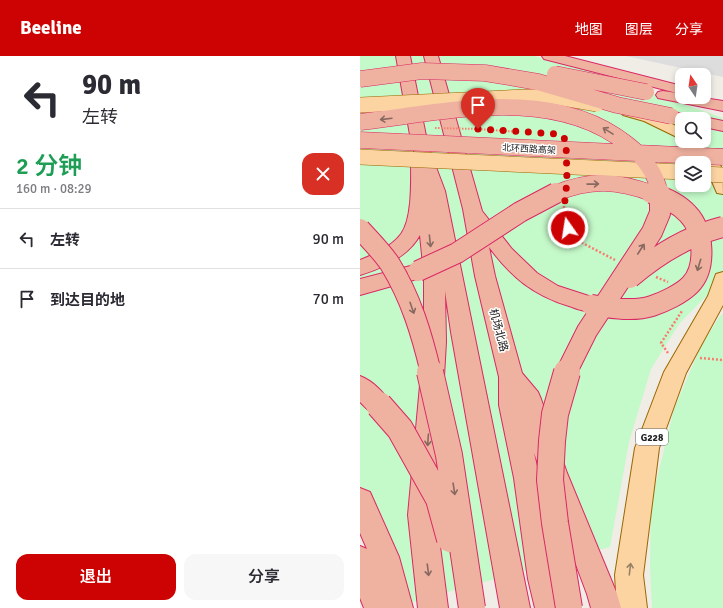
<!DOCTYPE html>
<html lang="zh">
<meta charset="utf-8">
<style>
:root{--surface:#fff;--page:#f7f7f7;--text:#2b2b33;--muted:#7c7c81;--line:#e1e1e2;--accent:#cd0202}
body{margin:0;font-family:Signika,"Noto Sans SC",sans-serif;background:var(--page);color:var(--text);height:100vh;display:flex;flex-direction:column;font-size:15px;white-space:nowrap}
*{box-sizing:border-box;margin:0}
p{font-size:13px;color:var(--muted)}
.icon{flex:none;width:22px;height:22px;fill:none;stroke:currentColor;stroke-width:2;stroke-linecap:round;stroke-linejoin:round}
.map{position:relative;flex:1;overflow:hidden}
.drawer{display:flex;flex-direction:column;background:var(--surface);width:360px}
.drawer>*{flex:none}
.hud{background:#fff;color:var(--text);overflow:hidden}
.needle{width:26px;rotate:347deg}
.fabs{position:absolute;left:315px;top:12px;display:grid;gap:8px}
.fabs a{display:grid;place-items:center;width:36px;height:36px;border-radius:8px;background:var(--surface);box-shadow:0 2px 6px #0003;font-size:20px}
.pin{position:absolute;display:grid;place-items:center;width:34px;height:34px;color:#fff;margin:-41px -17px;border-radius:50% 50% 50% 0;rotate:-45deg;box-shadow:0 0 4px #0007}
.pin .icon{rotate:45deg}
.me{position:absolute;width:44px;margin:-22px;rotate:347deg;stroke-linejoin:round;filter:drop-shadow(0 0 3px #0008)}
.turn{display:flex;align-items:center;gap:14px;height:84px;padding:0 16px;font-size:18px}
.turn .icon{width:52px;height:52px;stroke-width:2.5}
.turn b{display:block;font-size:28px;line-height:34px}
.round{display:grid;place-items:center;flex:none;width:42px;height:42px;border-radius:12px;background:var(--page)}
.overview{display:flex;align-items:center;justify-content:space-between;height:68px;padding:0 16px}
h1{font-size:24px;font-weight:600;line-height:30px;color:#1e9e55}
.action{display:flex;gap:8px;margin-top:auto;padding:8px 16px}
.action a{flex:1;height:46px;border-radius:12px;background:var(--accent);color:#fff;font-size:16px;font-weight:600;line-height:46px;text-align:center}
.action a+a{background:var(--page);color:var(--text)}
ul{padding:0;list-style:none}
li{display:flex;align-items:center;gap:12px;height:60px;padding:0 16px;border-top:1px solid var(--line)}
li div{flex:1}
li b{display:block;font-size:15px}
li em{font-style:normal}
header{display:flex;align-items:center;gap:24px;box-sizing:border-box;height:56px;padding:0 20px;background:var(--accent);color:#fff}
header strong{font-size:19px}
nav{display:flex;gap:22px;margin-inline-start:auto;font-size:14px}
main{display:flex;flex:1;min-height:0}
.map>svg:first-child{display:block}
</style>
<header>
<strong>Beeline</strong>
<nav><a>地图</a><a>图层</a><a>分享</a></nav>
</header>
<main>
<section class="drawer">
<div class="hud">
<div class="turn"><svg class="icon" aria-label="left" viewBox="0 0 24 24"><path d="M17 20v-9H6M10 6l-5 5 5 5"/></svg><div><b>90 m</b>左转</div></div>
</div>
<div class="overview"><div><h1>2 分钟</h1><p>160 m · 08:29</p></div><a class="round" style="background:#d93025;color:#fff"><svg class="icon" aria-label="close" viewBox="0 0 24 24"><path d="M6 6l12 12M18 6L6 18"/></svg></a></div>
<ul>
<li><svg class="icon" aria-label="left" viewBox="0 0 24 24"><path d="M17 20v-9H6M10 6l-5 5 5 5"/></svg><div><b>左转</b></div><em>90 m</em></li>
<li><svg class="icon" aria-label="arrive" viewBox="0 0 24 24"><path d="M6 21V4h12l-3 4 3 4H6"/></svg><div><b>到达目的地</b></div><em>70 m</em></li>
</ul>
<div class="action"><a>退出</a><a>分享</a></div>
</section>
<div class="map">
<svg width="363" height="552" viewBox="0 0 363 552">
<rect width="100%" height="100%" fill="#f0ede6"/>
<path fill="#dedddd" d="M266 0H363V21L349 18Z"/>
<path fill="#c4f9c9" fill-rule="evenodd" d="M0 0H174L227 14 363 62V223L319 268 291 313 269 386 250 491 49 547 0 465ZM322 63H344V85H322ZM322 107H344V129H322Z
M363 257V552H292L290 510 291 447 314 353 341 290 360 260Z"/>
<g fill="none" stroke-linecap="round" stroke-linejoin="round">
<defs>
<path id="primary" d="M268 52 294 59 322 73V85H337C362 107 363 104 363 138L357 137 344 107 323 88 320 85 321 83 284 65 263 59 261 56 263 53Z
M363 216V249L326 317 299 392 283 519 287 552H257L255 519 275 392 304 316 348 240 356 218Z"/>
<path id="trunk" d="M36 0H50L68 90 85 135 170 552H140L91 276 85 235 86 286 76 459 88 552H58L48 459 64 286V221L0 239V223L58 208 63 209 60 179C48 201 23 212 0 219V204C15 198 31 191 41 178 53 162 51 122 51 102L55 98 52 90Z
M64 0H78L122 155 152 193 177 217 198 230 235 242 239 248 235 254C226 257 218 253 209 250 173 239 151 221 129 191L135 220 162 317 178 336 181 343 207 417 257 538 261 552H231L227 538 174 397C186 448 192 501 205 552H175L168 523 154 422 139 349V321L115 220 103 153Z
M182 0H205L322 30V41H338L363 45V55L298 42 296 39 298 36 303 35 317 37 184 3Z
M311 55 330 60 333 63H322V67L306 63 303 60 306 57Z
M344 61 363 65V75L344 71V63H338Z
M0 320C13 325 25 337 31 349L28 356C13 361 10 356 0 346Z
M0 432 10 436 39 501 53 552H4L0 542V490L7 493 0 477Z"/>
</defs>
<use href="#primary" stroke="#9a6702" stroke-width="2"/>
<use href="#trunk" stroke="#d92865" stroke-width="2"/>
<path stroke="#f87d6f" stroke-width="2" stroke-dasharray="1.5 1.5" stroke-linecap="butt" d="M118 73 160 76"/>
<path stroke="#f87d6f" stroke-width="2.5" stroke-dasharray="2 2" stroke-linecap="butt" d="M204 150 203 162 213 182 255 204
M296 221 308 226
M308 297 301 287 322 255
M340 302 363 304"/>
<use href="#primary" fill="#fbd4a1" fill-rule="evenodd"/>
<use href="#trunk" fill="#f0b2a0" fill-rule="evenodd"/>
<defs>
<path id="rail" d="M0 79 363 94
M0 89 363 103"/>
</defs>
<use href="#rail" stroke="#6e6e6e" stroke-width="3"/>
<use href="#rail" stroke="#fff" stroke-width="2" stroke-dasharray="6" stroke-linecap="butt"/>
<defs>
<path id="primary-bridge" d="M0 49 165 41H197L237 48
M0 101 322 116
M344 118 363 119"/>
<path id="trunk-bridge-far2" d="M195 18 286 36
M0 23 62 15 125 17 178 26 257 49 311 60
M0 66C87 56 193 29 267 88 284 101 296 117 300 138
M0 84 363 101
M194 138C230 123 257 124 294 138"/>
<path id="trunk-bridge-far1" d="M0 173C10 184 22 196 30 208 51 242 62 279 71 317
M58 215 97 197 160 156 196 137
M270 222C298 198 327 180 363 171
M231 249C251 252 273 256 292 250 304 246 321 238 330 229 347 212 344 174 328 158 319 148 304 141 291 137
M206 317 227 275 292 176 300 157V137"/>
<path id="trunk-bridge" d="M70 316 89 399 112 552
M207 316 195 358 192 385 190 424 195 467 209 552
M19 349 40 373 79 443 90 483"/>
</defs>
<use href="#primary-bridge" stroke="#9a6702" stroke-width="16" stroke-linecap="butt"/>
<use href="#trunk-bridge-far2" stroke="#d92865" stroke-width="17" stroke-linecap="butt"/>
<use href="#trunk-bridge-far1" stroke="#d92865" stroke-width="22" stroke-linecap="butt"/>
<use href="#trunk-bridge" stroke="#d92865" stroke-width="28" stroke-linecap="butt"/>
<path stroke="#f87d6f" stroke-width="2" stroke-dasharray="1.5 1.5" stroke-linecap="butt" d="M75 72 118 73"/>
<use href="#primary-bridge" stroke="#fbd4a1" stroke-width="15"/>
<use href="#trunk-bridge-far2" stroke="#f0b2a0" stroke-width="16"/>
<use href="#trunk-bridge-far1" stroke="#f0b2a0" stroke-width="20"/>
<use href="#trunk-bridge" stroke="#f0b2a0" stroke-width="26"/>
</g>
<defs><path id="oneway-shaft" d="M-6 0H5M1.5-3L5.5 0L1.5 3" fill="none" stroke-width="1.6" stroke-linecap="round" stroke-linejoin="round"/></defs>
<g stroke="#886960">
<use href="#oneway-shaft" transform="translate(26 63) rotate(173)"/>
<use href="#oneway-shaft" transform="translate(248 75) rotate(-148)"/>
<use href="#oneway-shaft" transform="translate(233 128) rotate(-1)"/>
<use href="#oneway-shaft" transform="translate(70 185) rotate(84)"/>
<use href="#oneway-shaft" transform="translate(281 193) rotate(-57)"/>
<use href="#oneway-shaft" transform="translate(339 209) rotate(107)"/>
<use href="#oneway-shaft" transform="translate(52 252) rotate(71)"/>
<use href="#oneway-shaft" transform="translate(68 384) rotate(94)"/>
<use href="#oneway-shaft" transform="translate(94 433) rotate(81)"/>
<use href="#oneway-shaft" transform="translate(68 514) rotate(83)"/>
</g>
<use stroke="#988367" href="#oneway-shaft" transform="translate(270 513) rotate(-83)"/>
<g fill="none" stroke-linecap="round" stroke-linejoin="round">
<path stroke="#cd0202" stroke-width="7" stroke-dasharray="0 12.6" d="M118 73 199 78 206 84 207 125 203 162 208 172"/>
</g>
<g text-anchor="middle" stroke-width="3" stroke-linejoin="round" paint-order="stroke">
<g font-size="9" fill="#202020" stroke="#fff">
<text transform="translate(169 93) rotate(3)" y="3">北环西路高架</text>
</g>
<rect fill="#fff" stroke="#636363" stroke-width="1" x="276" y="373" width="32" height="16" rx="3"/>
<g font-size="10" font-weight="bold" fill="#202020">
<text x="292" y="385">G228</text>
</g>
<g font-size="11" fill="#202020" stroke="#fff">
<text transform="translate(139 274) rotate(75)" y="4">机场北路</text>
</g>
</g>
</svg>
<div class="fabs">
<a><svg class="needle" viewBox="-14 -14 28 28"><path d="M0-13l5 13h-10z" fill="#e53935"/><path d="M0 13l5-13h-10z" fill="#7c7c81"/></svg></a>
<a><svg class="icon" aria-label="search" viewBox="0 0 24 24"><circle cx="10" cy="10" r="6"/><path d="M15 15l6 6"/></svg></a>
<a><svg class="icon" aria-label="layers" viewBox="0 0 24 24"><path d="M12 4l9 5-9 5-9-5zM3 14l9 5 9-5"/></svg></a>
</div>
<div class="pin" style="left:118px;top:73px;background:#d93025"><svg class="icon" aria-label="arrive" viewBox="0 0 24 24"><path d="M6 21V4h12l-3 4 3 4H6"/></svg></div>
<svg class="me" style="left:208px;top:172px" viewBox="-20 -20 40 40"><circle r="17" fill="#cd0202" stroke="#fff" stroke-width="3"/><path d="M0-11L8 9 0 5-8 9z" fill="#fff"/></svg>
</div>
</main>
